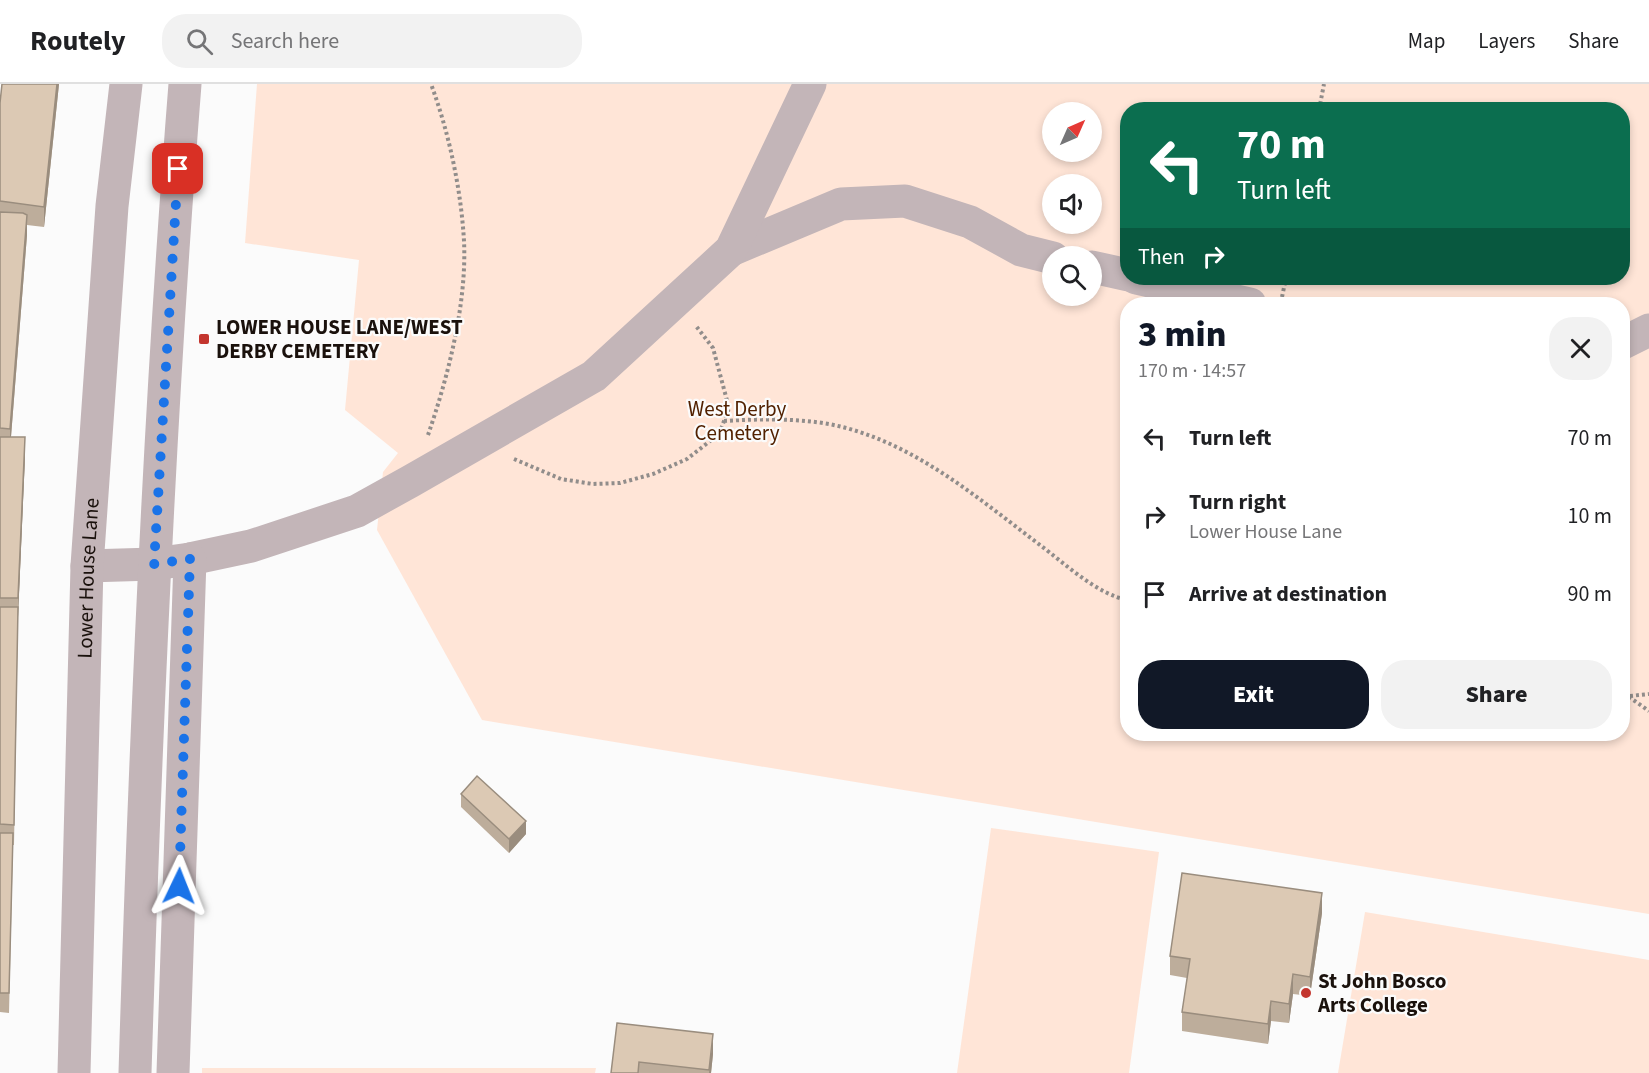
<!DOCTYPE html>
<meta charset="utf-8">
<style>
:root{--surface:#fff;--page:#f2f2f2;--text:#202124;--muted:#757577;--line:#e0e0e0;--accent:#111827}
body{margin:0;font-family:"Source Sans 3",sans-serif;background:var(--page);color:var(--text);height:100vh;display:flex;flex-direction:column;font-size:22px;white-space:nowrap}
*{box-sizing:border-box;margin:0}
p{font-size:20px;color:var(--muted)}
.icon{flex:none;width:33px;height:33px;fill:none;stroke:currentColor;stroke-width:2;stroke-linecap:round;stroke-linejoin:round}
.map{position:relative;flex:1;overflow:hidden}
.sheet{position:absolute;left:1120px;top:213px;width:510px;height:444px;display:flex;flex-direction:column;background:var(--surface);border-radius:24px;box-shadow:0 3px 9px #0003}
.sheet>*{flex:none}
.banner{position:absolute;left:1120px;top:18px;width:510px;height:183px;border-radius:24px;box-shadow:0 3px 9px #0003;background:#0b6e4f;color:#fff;overflow:hidden}
.needle{width:39px;rotate:45deg}
.tools{position:absolute;left:1042px;top:18px;display:grid;gap:12px}
.tools a{display:grid;place-items:center;width:60px;height:60px;border-radius:50%;background:var(--surface);box-shadow:0 3px 9px #0003;font-size:30px}
.pin{position:absolute;display:grid;place-items:center;width:51px;height:51px;color:#fff;margin:-26px;border-radius:12px;box-shadow:0 3px 9px #0006}
.me{position:absolute;width:66px;margin:-33px;rotate:2deg;stroke-linejoin:round;filter:drop-shadow(0 0 4px #0008)}
.turn{display:flex;align-items:center;gap:21px;height:126px;padding:0 18px;font-size:27px}
.turn .icon{width:78px;height:78px;stroke-width:2.5}
.turn b{display:block;font-size:42px;line-height:51px}
.then{display:flex;align-items:center;height:57px;padding:0 18px;background:#0003;gap:12px;font-size:22px}
.round{display:grid;place-items:center;flex:none;width:63px;height:63px;border-radius:24px;background:var(--page)}
.summary{display:flex;align-items:center;justify-content:space-between;height:102px;padding:0 18px}
h1{font-size:36px;font-weight:800;line-height:45px;color:var(--accent)}
.primary-button{display:flex;gap:12px;margin-top:auto;padding:12px 18px}
.primary-button a{flex:1;height:69px;border-radius:24px;background:var(--accent);color:#fff;font-size:24px;font-weight:800;line-height:69px;text-align:center}
.primary-button a+a{background:var(--page);color:var(--text)}
ul{padding:0;list-style:none}
li{display:flex;align-items:center;gap:18px;height:78px;padding:0 18px}
li div{flex:1}
li b{display:block;font-size:22px}
li em{font-style:normal}
header{display:flex;align-items:center;gap:36px;box-sizing:border-box;height:84px;padding:0 30px;background:var(--surface);border-bottom:2px solid var(--line)}
header strong{font-size:28px}
nav{display:flex;gap:33px;margin-inline-start:auto;font-size:21px}
.search{width:420px;height:54px;background:var(--page);display:flex;align-items:center;gap:15px;box-sizing:border-box;padding:0 21px;border-radius:24px;color:var(--muted);font-size:22px}
.map>svg:first-child{display:block}
</style>
<header>
<strong>Routely</strong>
<div class="search"><svg class="icon" aria-label="search" viewBox="0 0 24 24"><circle cx="10" cy="10" r="6"/><path d="M15 15l6 6"/></svg>Search here</div>
<nav><a>Map</a><a>Layers</a><a>Share</a></nav>
</header>
<div class="map">
<svg width="1649" height="989" viewBox="0 0 1649 989">
<rect width="100%" height="100%" fill="#fbfbfb"/>
<path fill="#ffe5d7" fill-rule="evenodd" d="M257 0H1649V830L482 636 377 446 383 388 398 369 345 326 359 176 245 159ZM1128 26H1623V194H1128ZM1053 28H1092V68H1053ZM1053 100H1092V140H1053ZM1053 172H1092V212H1053ZM1128 220H1623V650H1128Z
M991 744 1159 768 1129 989H957Z
M1365 828 1649 876V989H1338Z
M202 984H596L595 989H202Z"/>
<g fill="none" stroke-linecap="round" stroke-linejoin="round">
<path stroke="#918d8b" stroke-width="4" stroke-dasharray="3 3" stroke-linecap="butt" d="M1319 26 1324 0
M1282 213 1286 194
M724 337C759 335 794 334 829 340 911 356 975 412 1040 461 1064 479 1098 511 1128 516
M428 351C448 293 467 219 464 157 461 105 449 49 431 0
M514 375 561 395 593 400 620 399 653 390 687 375 719 350 729 324 713 264 696 242
M1623 611 1629 613 1649 627
M1630 612 1649 610"/>
<g stroke="#c3b5b8" stroke-width="33">
<path d="M731 166 841 120 905 117 970 138 1021 166 1053 174"/>
<path d="M1092 183 1128 191"/>
<path d="M1136 194 1250 220"/>
<path d="M1623 259 1649 246"/>
<path d="M87 482 154 480 190 475 251 462 357 427 411 397 594 292 731 166 810 0"/>
<path id="s1" d="M74 989 87 482 112 122 126 0"/>
<path d="M135 989C145 659 159 329 185 0"/>
<path d="M173 989 190 475"/>
</g>
</g>
<path fill="#bdad9b" d="M2 0H59L44 143 27 141V151L11 353 25 373 18 533 14 761H13L9 929 0 928V19Z
M461 710 526 750 509 769 461 723Z
M1322 829 1310 912 1293 910 1289 939 1271 937 1268 960 1182 947V928L1187 894 1170 891V872Z
M617 939 713 970 711 989H611Z"/>
<path fill="#9a8d7e" d="M57 0H59L44 143V123Z
M27 131V151L10 365V345Z
M25 353V373L18 533V514Z
M526 737V750L509 769V755Z
M1322 809V829L1310 912V893Z
M1293 890V910L1289 939V920Z
M1271 917V937L1268 960V940Z
M713 950V970L711 989H709Z"/>
<path fill="#dcc9b4" stroke="#9a8d7e" stroke-width="1.5" d="M2 0H57L44 123 0 117V19Z
M0 128 23 129 27 131 10 345 0 344Z
M0 353H25L18 514H0Z
M0 523H18L14 741 0 740Z
M477 692 526 737 509 755 461 710Z
M0 749H13L9 909H0Z
M1182 789 1322 809 1310 893 1293 890 1289 920 1271 917 1268 940 1182 928 1190 875 1170 872Z
M617 939 713 950 709 986 639 978 638 989H611Z"/>
<g fill="none" stroke-linecap="round" stroke-linejoin="round">
<path stroke="#1a73e8" stroke-width="10" stroke-dasharray="0 18" d="M178 85 154 480 190 475 179 802"/>
</g>
<g fill="#c3352e" stroke="#fbfbfb" stroke-width="2">
<rect x="198" y="249" width="12" height="12" rx="3"/>
<circle cx="1306" cy="909" r="6"/>
</g>
<g text-anchor="middle" stroke-width="4.5" stroke-linejoin="round" paint-order="stroke">
<g font-size="21" font-weight="bold" fill="#1a110c" stroke="#fbfbfb" text-anchor="start">
<text x="216" y="250">LOWER HOUSE LANE/WEST<tspan x="216" dy="24">DERBY CEMETERY</tspan></text>
<text x="1318" y="904">St John Bosco<tspan x="1318" dy="24">Arts College</tspan></text>
</g>
<g font-size="21" fill="#522100" stroke="#fbfbfb">
<text x="737" y="332">West Derby<tspan x="737" dy="24">Cemetery</tspan></text>
</g>
<g font-size="21" fill="#1a110c" stroke="#fbfbfb">
<text dy="7" stroke="none"><textPath href="#s1" startOffset="495">Lower House Lane</textPath></text>
</g>
</g>
</svg>
<div class="tools">
<a><svg class="needle" viewBox="-14 -14 28 28"><path d="M0-13l5 13h-10z" fill="#e53935"/><path d="M0 13l5-13h-10z" fill="#757577"/></svg></a>
<a><svg class="icon" aria-label="sound" viewBox="0 0 24 24"><path d="M4 9h4l5-4v14l-5-4H4zM17 9q2 3 0 6"/></svg></a>
<a><svg class="icon" aria-label="search" viewBox="0 0 24 24"><circle cx="10" cy="10" r="6"/><path d="M15 15l6 6"/></svg></a>
</div>
<div class="pin" style="left:178px;top:85px;background:#d93025"><svg class="icon" aria-label="arrive" viewBox="0 0 24 24"><path d="M6 21V4h12l-3 4 3 4H6"/></svg></div>
<svg class="me" style="left:179px;top:802px" viewBox="-20 -20 40 40"><path d="M0-17L14 15 0 8-14 15z" fill="#1a73e8" stroke="#fff" stroke-width="4"/></svg>
<div class="banner">
<div class="turn"><svg class="icon" aria-label="left" viewBox="0 0 24 24"><path d="M17 20v-9H6M10 6l-5 5 5 5"/></svg><div><b>70 m</b>Turn left</div></div>
<div class="then">Then<svg class="icon" aria-label="right" viewBox="0 0 24 24"><path d="M7 20v-9h11M14 6l5 5-5 5"/></svg></div>
</div>
<section class="sheet">
<div class="summary"><div><h1>3 min</h1><p>170 m · 14:57</p></div><a class="round"><svg class="icon" aria-label="close" viewBox="0 0 24 24"><path d="M6 6l12 12M18 6L6 18"/></svg></a></div>
<ul>
<li><svg class="icon" aria-label="left" viewBox="0 0 24 24"><path d="M17 20v-9H6M10 6l-5 5 5 5"/></svg><div><b>Turn left</b></div><em>70 m</em></li>
<li><svg class="icon" aria-label="right" viewBox="0 0 24 24"><path d="M7 20v-9h11M14 6l5 5-5 5"/></svg><div><b>Turn right</b><p>Lower House Lane</p></div><em>10 m</em></li>
<li><svg class="icon" aria-label="arrive" viewBox="0 0 24 24"><path d="M6 21V4h12l-3 4 3 4H6"/></svg><div><b>Arrive at destination</b></div><em>90 m</em></li>
</ul>
<div class="primary-button"><a>Exit</a><a>Share</a></div>
</section>
</div>
